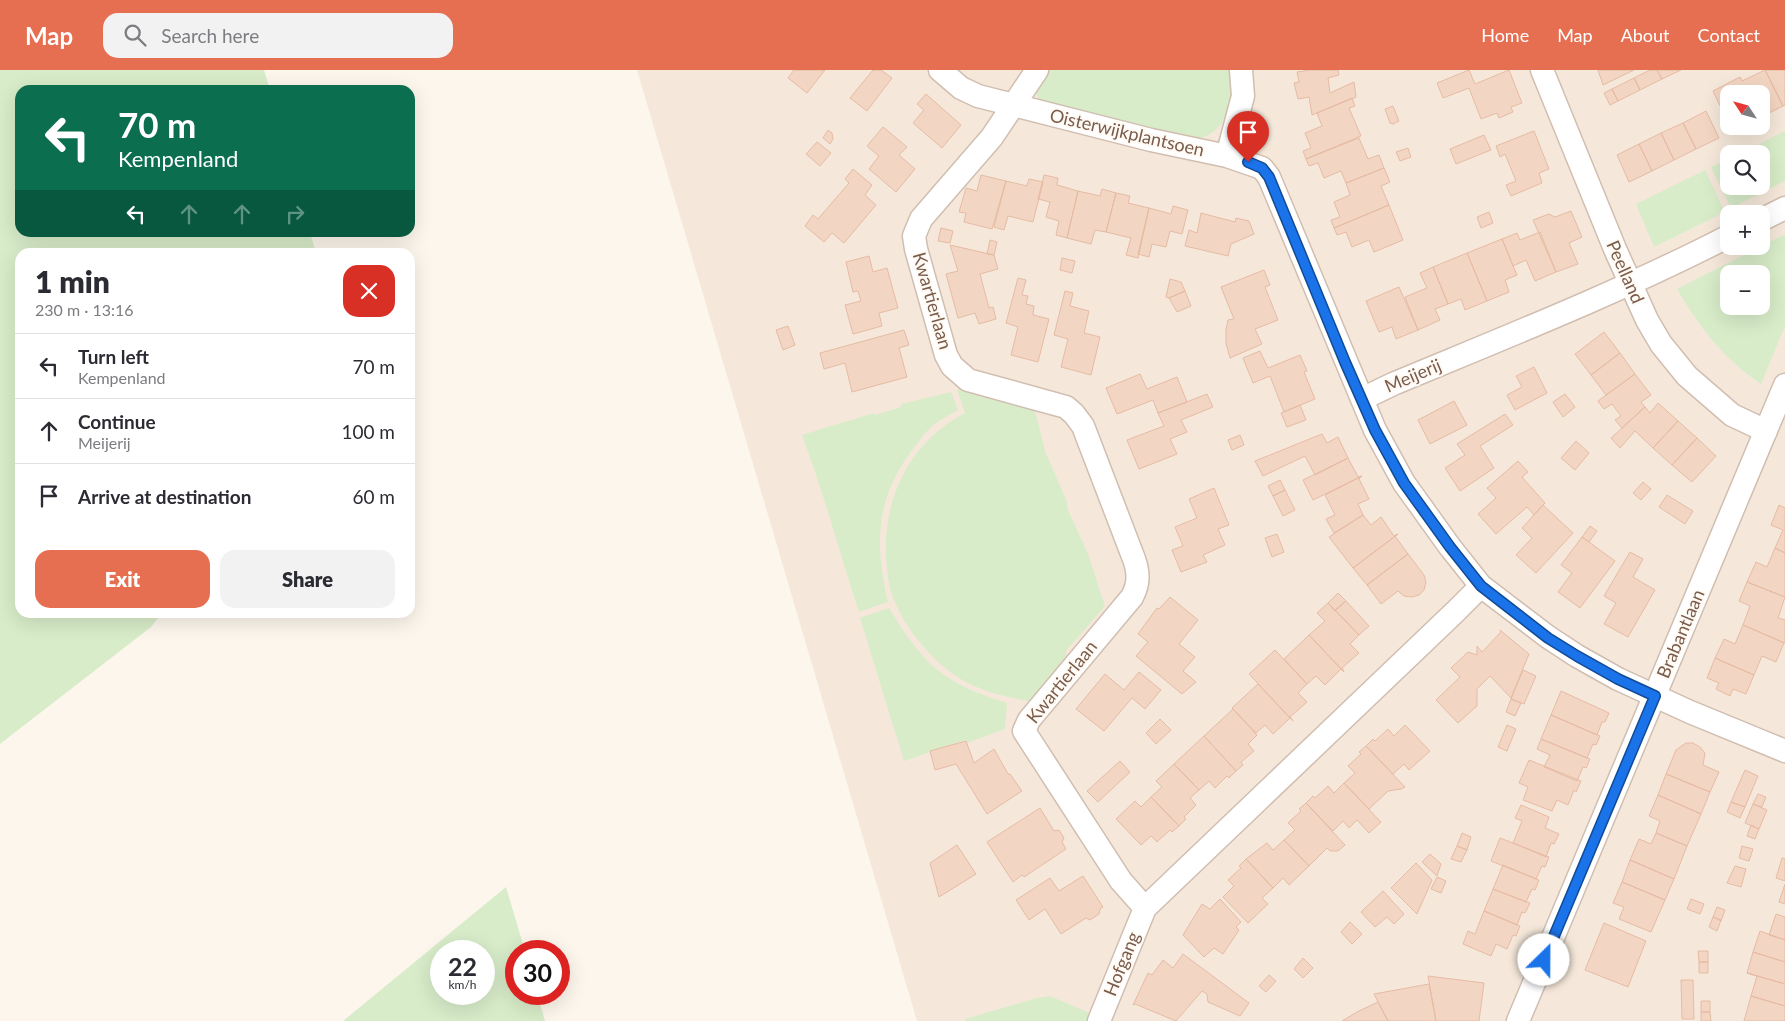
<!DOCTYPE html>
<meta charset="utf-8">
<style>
:root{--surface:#fff;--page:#f2f2f3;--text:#2b2b33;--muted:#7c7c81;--line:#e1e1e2;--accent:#e76f51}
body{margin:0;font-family:Lato,sans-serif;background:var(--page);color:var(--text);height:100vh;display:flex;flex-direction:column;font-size:19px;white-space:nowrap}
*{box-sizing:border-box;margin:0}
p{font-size:16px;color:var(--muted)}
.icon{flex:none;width:28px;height:28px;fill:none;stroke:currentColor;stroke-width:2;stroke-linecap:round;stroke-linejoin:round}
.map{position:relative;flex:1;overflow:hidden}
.sheet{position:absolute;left:15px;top:178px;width:400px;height:370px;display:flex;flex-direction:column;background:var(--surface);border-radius:15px;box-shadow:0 5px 20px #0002}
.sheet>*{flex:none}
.guide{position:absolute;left:15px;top:15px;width:400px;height:152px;border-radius:15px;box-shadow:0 5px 20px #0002;background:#0b6e4f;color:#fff;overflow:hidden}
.needle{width:32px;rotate:306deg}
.controls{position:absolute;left:1720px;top:15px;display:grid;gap:10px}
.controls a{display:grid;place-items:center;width:50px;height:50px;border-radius:10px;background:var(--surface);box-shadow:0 5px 20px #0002;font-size:25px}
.speed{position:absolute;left:430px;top:870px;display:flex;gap:10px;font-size:25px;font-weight:700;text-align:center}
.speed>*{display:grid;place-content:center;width:65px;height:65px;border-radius:50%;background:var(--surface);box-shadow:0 5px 20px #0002;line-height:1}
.speed small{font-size:12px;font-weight:400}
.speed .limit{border:8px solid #d22;background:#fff;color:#111}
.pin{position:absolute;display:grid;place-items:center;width:42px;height:42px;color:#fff;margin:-51px -21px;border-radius:50% 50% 50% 0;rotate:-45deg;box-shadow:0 0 5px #0007}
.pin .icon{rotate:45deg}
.me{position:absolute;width:55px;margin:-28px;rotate:23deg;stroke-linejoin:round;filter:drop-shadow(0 0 4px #0008)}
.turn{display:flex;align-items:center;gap:18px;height:105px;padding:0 20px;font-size:22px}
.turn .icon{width:65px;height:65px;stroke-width:2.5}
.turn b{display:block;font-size:35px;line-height:42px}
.lanes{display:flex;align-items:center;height:48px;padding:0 20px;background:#0003;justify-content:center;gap:25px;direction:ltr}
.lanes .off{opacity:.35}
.round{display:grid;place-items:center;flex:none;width:52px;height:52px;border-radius:15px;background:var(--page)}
.overview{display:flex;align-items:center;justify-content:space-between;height:85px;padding:0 20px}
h1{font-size:30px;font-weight:800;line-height:38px}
.button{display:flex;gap:10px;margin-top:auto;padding:10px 20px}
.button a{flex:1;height:58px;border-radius:15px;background:var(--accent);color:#fff;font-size:20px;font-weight:800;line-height:58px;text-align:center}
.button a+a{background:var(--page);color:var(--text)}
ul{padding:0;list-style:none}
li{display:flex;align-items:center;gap:15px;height:65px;padding:0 20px;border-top:1px solid var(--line)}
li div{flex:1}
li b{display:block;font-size:19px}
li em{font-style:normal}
header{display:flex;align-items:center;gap:30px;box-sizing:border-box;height:70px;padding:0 25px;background:var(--accent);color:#fff}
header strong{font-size:24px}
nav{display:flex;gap:28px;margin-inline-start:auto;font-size:18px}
.search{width:350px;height:45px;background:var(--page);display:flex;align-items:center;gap:12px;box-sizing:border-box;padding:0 18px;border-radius:15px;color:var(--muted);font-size:19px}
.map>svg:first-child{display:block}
</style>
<header>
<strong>Map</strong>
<div class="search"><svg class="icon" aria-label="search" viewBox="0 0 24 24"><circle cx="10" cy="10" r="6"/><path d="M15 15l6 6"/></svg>Search here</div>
<nav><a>Home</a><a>Map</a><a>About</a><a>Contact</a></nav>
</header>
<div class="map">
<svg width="1785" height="951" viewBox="0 0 1785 951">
<rect width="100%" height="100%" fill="#fdf6ec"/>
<path fill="#f5e8da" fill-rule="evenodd" d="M637 0H1785V951H917ZM1729 24H1761V56H1729ZM1729 84H1761V116H1729ZM1729 144H1761V176H1729ZM1729 204H1761V236H1729Z"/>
<path fill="#d8ecc9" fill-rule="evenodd" d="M0 0H264L270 20H20V162L310 163 316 182H20V542L162 543 151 557 0 674Z
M1048 0H1231C1235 27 1228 67 1193 69L1040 31 1035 22 1041 9Z
M1785 61V111L1731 138 1711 97 1729 89V116H1761V84H1739Z
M1705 100 1725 142 1654 177 1636 134Z
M1785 164V256L1761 314C1724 289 1699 257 1677 219ZM1729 204H1761V236H1729Z
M964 318 1034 336 1045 381 1067 432 1068 440 1088 484 1105 536 1066 581V594L1034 632C1004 627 973 620 949 601 924 581 903 555 892 525 888 514 887 500 886 488 883 427 910 372 965 343L957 320Z
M951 322 958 340C949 345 940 350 932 356 924 364 917 374 910 383 875 431 875 475 888 532L859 542C839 482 824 423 802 365L874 343 875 345 901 337V334Z
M889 538C924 595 943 613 1007 633L1005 659 967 673 966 670 930 681V682L904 691 860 548Z
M506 817 525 881H516V924H537L545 951H343ZM484 881V924H441V881Z
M1050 926 1092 944 1090 951H966L965 949 1037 928Z"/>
<path fill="#f3d5c3" stroke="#e6bba3" d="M794 0H825L807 23 788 8Z
M873 0H881L892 8 867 41 850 28Z
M1310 0H1338L1339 5 1328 8 1330 23 1354 12 1356 27 1312 45 1309 27 1298 29 1294 13 1299 12 1297 2Z
M1469 0 1475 14 1509 0 1522 33 1511 37 1513 42 1499 48 1497 43 1481 49 1469 18 1443 28 1437 13Z
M1598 0H1634L1603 15Z
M1650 0H1657L1662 9 1640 20 1634 8Z
M1657 0H1681L1662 9Z
M1765 0H1785V35L1783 36Z
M1765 0 1783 36 1761 47V24H1729V49L1727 50 1713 21 1740 7 1742 11Z
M1634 8 1640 20 1618 31 1612 19Z
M1612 19 1618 31 1610 35 1604 23Z
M926 24 961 55 942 78 913 53 924 40 917 34Z
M1352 28 1355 36 1349 38 1361 66 1306 89 1303 81 1311 78 1305 63 1322 56 1317 43Z
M1393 36 1399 51 1393 54 1390 53 1385 39Z
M1706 41 1719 68 1696 79 1683 53Z
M1683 53 1696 79 1674 90 1661 63Z
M883 57 907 77 899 85 915 99 896 122 869 99 879 86 867 76Z
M828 60 832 63 833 69 830 74 823 68Z
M1534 61 1549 99 1539 103 1542 113 1511 126 1506 115 1516 111 1505 84 1500 87 1496 76Z
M1661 63 1674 90 1652 101 1639 74Z
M1484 65 1491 80 1456 94 1450 79Z
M1359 68 1368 89 1379 85 1384 98 1346 113 1341 101 1324 108 1318 93 1309 96 1306 89Z
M817 72 831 83 820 96 806 84Z
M1639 74 1652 101 1629 112 1617 85Z
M1408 78 1411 87 1400 91 1396 82Z
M1384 98 1390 112 1381 116 1389 135 1334 158 1331 150 1340 147 1334 132 1350 125 1346 113Z
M853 99 872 115 865 125 876 135 844 173 832 163 824 172 805 156 813 145 818 149 849 113 845 109Z
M981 105 1006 111 992 159 964 152 966 143 959 142 966 118 977 121Z
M1044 105 1058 108 1057 115 1078 121 1067 168 1056 165 1059 151 1046 147 1050 132 1038 129Z
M1029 109 1043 112 1033 152 1008 146 1004 160 994 157 1006 111 1027 116Z
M1102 119 1116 123 1106 162 1095 160 1091 174 1067 168 1078 121 1100 126Z
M1116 123 1130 126 1128 133 1149 138 1138 188 1126 185 1131 168 1106 162Z
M1389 135 1403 170 1374 182 1369 170 1352 177 1346 162 1337 165 1334 158Z
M1173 136 1188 140 1182 164 1170 161 1166 177 1152 174 1149 187 1138 184 1149 138 1171 144Z
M1571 141 1582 167 1569 173 1578 194 1556 202 1533 150 1549 144 1555 147Z
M1489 142 1493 153 1481 158 1477 147Z
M1201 143 1235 152 1236 148 1249 151 1254 164 1231 174 1228 186 1185 176 1189 160 1197 163Z
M941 158 953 161 950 173 938 171Z
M1540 162 1556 202 1535 211 1526 190 1513 196 1502 169 1517 163 1520 170Z
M1502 169 1517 205 1505 210 1509 222 1487 231 1467 183Z
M990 170 997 172 994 185 987 184Z
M950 175 994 185 998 199 980 204 989 238 993 237 996 249 979 254 975 243 958 248 946 204 958 201Z
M1467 183 1487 231 1465 240 1461 229 1448 234 1433 197Z
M869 186 873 202 887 198 898 238 879 243 882 256 853 264 845 235 861 231 858 221 853 222 846 192Z
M1062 188 1075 191 1072 203 1060 200Z
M1433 197 1448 234 1435 239 1440 250 1418 260 1405 227 1427 218 1420 203Z
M1264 200 1270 215 1265 217 1278 250 1255 259 1262 274 1230 288 1226 273V260L1228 250 1234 249 1221 217Z
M1018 208 1026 210 1022 225 1028 226 1026 234 1034 236 1033 245 1049 249 1038 292 1011 285 1018 257 1006 253Z
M1170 209 1181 212 1185 221 1169 228 1166 227Z
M1399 217 1418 260 1396 269 1392 257 1379 262 1366 231Z
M1065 221 1073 223 1070 236 1089 241 1084 263 1100 267 1091 305 1061 297 1068 269 1054 265Z
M1185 221 1191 236 1177 242 1169 228Z
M788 256 795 275 783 280 776 260Z
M904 260 909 275 899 278 907 307 852 322 845 293 824 299 820 283Z
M1604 262 1620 283 1591 305 1575 284Z
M1260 281 1268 298 1300 285 1307 301 1304 302 1315 329 1284 342 1270 306 1253 313 1243 288Z
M1620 283 1635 304 1606 325 1591 305Z
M1534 297 1547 323 1515 340 1507 325 1522 317 1516 306Z
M1140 304 1147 319 1177 307 1187 332 1158 343 1153 330 1117 344 1106 318Z
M1635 304 1651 325 1641 332 1645 337 1622 358 1615 350 1621 346 1612 334 1604 339 1598 331Z
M1207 324 1213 337 1181 350 1187 362 1170 369 1177 384 1139 399 1127 370 1164 356 1158 343Z
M1565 324 1575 337 1563 347 1553 332Z
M1454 331 1467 355 1430 374 1418 350Z
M1658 333 1678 351 1653 378 1635 361 1620 378 1611 368 1645 337 1650 343Z
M1300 335 1306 350 1287 357 1281 343Z
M1505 344 1513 355 1480 376 1494 398 1460 421 1445 398 1465 385 1457 374Z
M1678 351 1697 368 1672 395 1653 378Z
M1322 364 1327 373 1338 367 1348 388 1315 405 1305 386 1263 406 1255 391Z
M1240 365 1244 375 1232 380 1228 370Z
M1697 368 1716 386 1692 412 1672 395Z
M1576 371 1589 383 1575 400 1561 388Z
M1348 388 1358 407 1362 406 1313 430 1303 410Z
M1518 391 1528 402 1522 407 1545 433 1534 445 1527 437 1496 464 1478 444 1496 428 1487 418Z
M1362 406 1359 409 1369 429 1358 434 1363 445 1334 463 1326 449 1335 445 1325 425Z
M1280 410 1285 420 1273 426 1268 416Z
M1643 412 1651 419 1641 430 1633 423Z
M1214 418 1229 455 1218 459 1225 475 1203 485 1207 492 1181 502 1172 480 1183 476 1175 457 1197 448 1189 429Z
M1285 420 1295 440 1283 446 1273 426Z
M1667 425 1693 441 1685 454 1659 437Z
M1543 435 1573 463 1536 503 1516 485 1532 468 1522 458Z
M1779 435 1785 438V483L1775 478 1783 460 1771 455Z
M1363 445 1371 455 1381 447 1394 466 1398 464 1353 498 1329 467Z
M1590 456 1597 461 1589 472 1582 467Z
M1277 464 1284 482 1272 487 1265 468Z
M1398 464 1395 466 1408 484 1367 515 1353 498Z
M1582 467 1615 491 1580 538 1558 522 1572 503 1561 495Z
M1775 478 1785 483V527L1747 512 1756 492 1767 497Z
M1630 482 1643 489 1633 507 1655 520 1628 567 1604 554 1616 533 1604 526Z
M1408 484 1424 505 1426 512 1424 520 1419 525 1412 527 1404 526 1398 521 1381 534 1367 515Z
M1747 512 1785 527 1778 548 1785 550V573L1743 555 1750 536 1739 531Z
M1338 523 1346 531 1335 541 1328 533Z
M1170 527 1198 550 1179 574 1195 587 1183 601 1196 612 1182 624 1136 586 1148 572 1138 564 1157 538 1159 539Z
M1346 531 1369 556 1359 565 1335 540Z
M1328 533 1359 565 1350 574 1359 583 1342 598 1344 602 1309 565 1325 551 1317 543Z
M1743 555 1784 573 1776 592 1762 586 1754 605 1715 588 1724 569 1735 574Z
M1500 560 1529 584 1511 628 1490 606 1477 619V636L1458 653 1436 630 1460 607 1451 598 1468 582 1477 585V576L1482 582 1501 562Z
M1309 565 1344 602 1341 599 1325 615 1316 606 1307 614 1284 589Z
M1275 580 1307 614 1298 623 1307 632 1290 647 1293 651 1249 604Z
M1715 588 1754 605 1746 624 1733 619 1730 626 1716 619 1719 613 1707 608Z
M1523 600 1536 606 1524 634 1511 629Z
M1139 602 1161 620 1145 639 1132 628 1104 661 1076 639 1105 604 1124 620Z
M1258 614 1293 651 1290 648 1273 664 1265 655 1256 663 1232 638Z
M1561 621 1609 643 1605 652H1602L1597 665 1551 645Z
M1511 629 1521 633 1515 646 1506 642Z
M1233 639 1257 665 1248 674 1254 681 1241 692 1243 695 1236 701 1204 666Z
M1551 645 1600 666 1596 675 1593 674 1587 688 1541 669Z
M1160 649 1171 660 1156 674 1146 663Z
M1405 655 1430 681 1409 700 1404 694 1393 704 1366 676 1373 669 1375 671 1388 659 1394 666Z
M1507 655 1516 659 1507 681 1498 677Z
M1204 666 1236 701 1229 708 1227 706 1215 718 1209 711 1199 720 1174 694Z
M1541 669 1590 689 1586 698 1583 697 1577 711 1544 697 1550 685 1537 679Z
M966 671 974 693 994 679 1008 704H1010L1022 721 987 744 956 694 935 700 930 681Z
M1686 673H1693L1700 677 1705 683 1703 695 1719 702 1710 722 1666 704 1676 680Z
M1366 676 1405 717 1401 719 1388 721 1369 739 1344 713 1355 703 1348 696 1361 684 1359 682Z
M1529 690 1581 711 1576 722 1574 720 1568 735 1557 730 1552 741 1523 730 1528 717 1519 713Z
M1120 691 1130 702 1098 732 1087 721Z
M1174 694 1199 720 1190 728 1196 735 1184 747 1186 749 1179 756 1151 727 1162 717 1156 711Z
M1745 700 1758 706 1745 737 1731 732Z
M1666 704 1710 722 1701 744 1658 725Z
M1344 713 1381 752 1369 763 1357 750 1349 758 1343 751 1333 761 1306 733 1313 726 1315 728 1328 716 1334 723Z
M1758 724 1766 727 1762 737 1753 734Z
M1658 725 1701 744 1687 776 1656 763 1660 751 1649 746Z
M1151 727 1179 756 1172 762 1170 760 1157 772 1151 766 1141 775 1116 749 1135 731 1141 737Z
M1731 732 1745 737 1740 748 1727 742Z
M1306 733 1345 775 1338 781H1330L1327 778 1309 796 1284 770 1295 760 1288 753 1301 741 1299 739Z
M1753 734 1767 740 1759 759 1745 753Z
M1521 735 1549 747 1545 758 1559 764 1554 774 1551 773 1546 787 1513 773 1522 751 1515 748Z
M1040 738 1054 761 1059 760 1064 768 1062 772 1066 779 1024 807 1022 805 1013 812 987 772Z
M1751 755 1759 759 1755 769 1747 766Z
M1462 763 1471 767 1467 780 1457 776Z
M1656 763 1687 776 1674 809 1630 790 1639 769 1651 774Z
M1500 768 1549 787 1545 797 1542 796 1536 809 1491 791Z
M1284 770 1309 796 1289 815 1283 808 1273 818 1246 789 1267 773 1273 780Z
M957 775 976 804 939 827 930 793Z
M1457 776 1467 780 1461 792 1451 789Z
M1742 776 1753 779 1749 791 1739 788Z
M1430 784 1441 794 1437 806 1422 792Z
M1782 788 1785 789V811L1776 808Z
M1246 789 1273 818 1262 828 1268 834 1248 853 1223 827 1234 816 1228 810 1241 798 1239 796Z
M1630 790 1674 809 1665 830 1622 812Z
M1416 793 1432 810 1417 844 1391 818Z
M1503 795 1539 810 1535 820 1532 819 1526 832 1493 819Z
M1735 796 1746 799 1741 817 1727 813Z
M1083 806 1103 837 1100 839 1099 844 1090 850 1086 848 1061 864 1045 839 1029 850 1016 830 1050 808 1059 821Z
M1437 807 1446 811 1441 823 1431 819Z
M1622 812 1665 830 1651 862 1619 849 1624 837 1613 833Z
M1785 814V834L1779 832Z
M1493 819 1530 833 1525 843 1522 842 1517 855 1484 841Z
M1383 821 1404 844 1394 854 1387 847 1375 857 1361 842Z
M1220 829 1241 852 1236 857 1239 860 1223 884 1214 878 1204 887 1183 865 1202 834 1210 839Z
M1691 829 1704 834 1700 844 1687 839Z
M1717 837 1725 840 1721 851 1713 847Z
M1484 841 1520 856 1516 866 1513 865 1507 879 1496 874 1491 886 1463 874 1468 861 1475 864Z
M1776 844 1785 847V870L1769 865Z
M1713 847 1721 850 1717 861 1709 857Z
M1350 852 1362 864 1352 874 1341 862Z
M1604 853 1646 871 1628 917 1585 900Z
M1760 861 1785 870V892L1753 882Z
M1698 881H1708V892H1699Z
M1753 882 1785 892V914L1747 903Z
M1183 884 1249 933 1240 946 1208 932 1207 924 1202 921 1176 951 1135 934 1133 935 1148 903 1152 905 1163 890 1173 898Z
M1303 888 1313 898 1303 908 1294 899Z
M1699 892H1708V903H1699Z
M1747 903 1785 914V936L1751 926 1757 906Z
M1269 905 1276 911 1266 922 1259 916Z
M1428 906 1484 913 1479 951H1436Z
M1681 910H1693L1694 949H1682Z
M1429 914 1436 951H1388L1374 924Z
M1751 926 1785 936V951H1744Z
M1701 931H1710V942H1701Z
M1378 932 1388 951H1342L1357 942Z
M1701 942H1710L1711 951H1701Z"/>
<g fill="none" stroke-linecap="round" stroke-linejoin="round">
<defs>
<path id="minor" d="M940 0 961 18 978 26 1151 70 1227 86 1243 26 1241 0
M1037 0 992 67 921 149 914 166 916 179 946 285 952 296 968 310 1066 337 1074 344 1083 356 1134 489C1139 503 1139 514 1132 527L1029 650 1024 661 1121 811 1145 838 1455 542 1481 516
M1542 0 1615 179 1647 250 1661 274 1687 306 1732 345 1766 361
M1227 86 1262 98 1269 107 1362 329 1393 314C1506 267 1620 222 1729 166
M1761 150 1785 138
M1362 329 1375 360 1404 413 1450 477 1481 516 1548 567 1577 586 1618 609 1690 642 1785 681
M1099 951 1145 838
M1518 951 1785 315"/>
</defs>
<use href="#minor" stroke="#d1beb0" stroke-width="25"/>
<use href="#minor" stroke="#fff" stroke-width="22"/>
</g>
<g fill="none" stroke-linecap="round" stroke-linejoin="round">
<defs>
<path id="route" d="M1248 92 1262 98 1269 107 1345 292 1375 360 1404 413 1450 477 1481 516 1548 568 1577 586 1618 609 1655 626 1544 890"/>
</defs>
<use href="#route" stroke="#114b97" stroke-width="12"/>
<use href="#route" stroke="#1a73e8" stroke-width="9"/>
</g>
<g text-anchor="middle" stroke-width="4" stroke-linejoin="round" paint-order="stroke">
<g font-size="18" fill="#7a5c4d" stroke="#fffaf3">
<text transform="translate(1127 63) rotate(13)" y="6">Oisterwijkplantsoen</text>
<text transform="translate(1625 202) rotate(66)" y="6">Peelland</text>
<text transform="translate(932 231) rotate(74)" y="6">Kwartierlaan</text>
<text transform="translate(1413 306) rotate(-23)" y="6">Meijerij</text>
<text transform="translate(1681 564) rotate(-67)" y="6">Brabantlaan</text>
<text transform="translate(1062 612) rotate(-51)" y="6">Kwartierlaan</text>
<text transform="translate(1122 894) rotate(-68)" y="6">Hofgang</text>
</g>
</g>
</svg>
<div class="controls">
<a><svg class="needle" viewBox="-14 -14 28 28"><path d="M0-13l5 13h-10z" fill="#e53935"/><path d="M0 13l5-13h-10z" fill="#7c7c81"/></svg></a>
<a><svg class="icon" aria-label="search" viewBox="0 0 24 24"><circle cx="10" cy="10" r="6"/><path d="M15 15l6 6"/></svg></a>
<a>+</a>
<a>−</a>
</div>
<div class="speed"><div>22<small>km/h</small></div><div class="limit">30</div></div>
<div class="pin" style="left:1248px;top:92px;background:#d93025"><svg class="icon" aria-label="arrive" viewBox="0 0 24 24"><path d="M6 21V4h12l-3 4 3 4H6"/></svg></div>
<svg class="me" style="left:1544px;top:890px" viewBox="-20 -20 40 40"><circle r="19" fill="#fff"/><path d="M0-13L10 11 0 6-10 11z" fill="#1a73e8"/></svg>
<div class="guide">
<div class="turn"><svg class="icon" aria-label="left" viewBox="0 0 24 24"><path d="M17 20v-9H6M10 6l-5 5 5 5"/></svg><div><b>70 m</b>Kempenland</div></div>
<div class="lanes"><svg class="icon" aria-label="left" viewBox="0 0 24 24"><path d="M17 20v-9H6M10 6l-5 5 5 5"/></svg><svg class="icon off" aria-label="ahead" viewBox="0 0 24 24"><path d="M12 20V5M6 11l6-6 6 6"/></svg><svg class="icon off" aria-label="ahead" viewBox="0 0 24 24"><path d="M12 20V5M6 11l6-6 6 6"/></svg><svg class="icon off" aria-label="right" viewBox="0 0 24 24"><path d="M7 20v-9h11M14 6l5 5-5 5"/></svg></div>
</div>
<section class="sheet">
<div class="overview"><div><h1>1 min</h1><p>230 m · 13:16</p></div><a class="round" style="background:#d93025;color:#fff"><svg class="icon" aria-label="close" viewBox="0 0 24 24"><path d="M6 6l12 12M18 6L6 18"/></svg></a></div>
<ul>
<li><svg class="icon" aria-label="left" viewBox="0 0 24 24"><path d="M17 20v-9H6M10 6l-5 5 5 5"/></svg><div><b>Turn left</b><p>Kempenland</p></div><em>70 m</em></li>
<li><svg class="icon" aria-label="ahead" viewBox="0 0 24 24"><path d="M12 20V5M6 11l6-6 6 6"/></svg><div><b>Continue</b><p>Meijerij</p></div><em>100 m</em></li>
<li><svg class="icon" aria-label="arrive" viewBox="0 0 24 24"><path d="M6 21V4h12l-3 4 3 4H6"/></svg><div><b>Arrive at destination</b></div><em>60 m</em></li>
</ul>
<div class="button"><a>Exit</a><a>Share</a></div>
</section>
</div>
